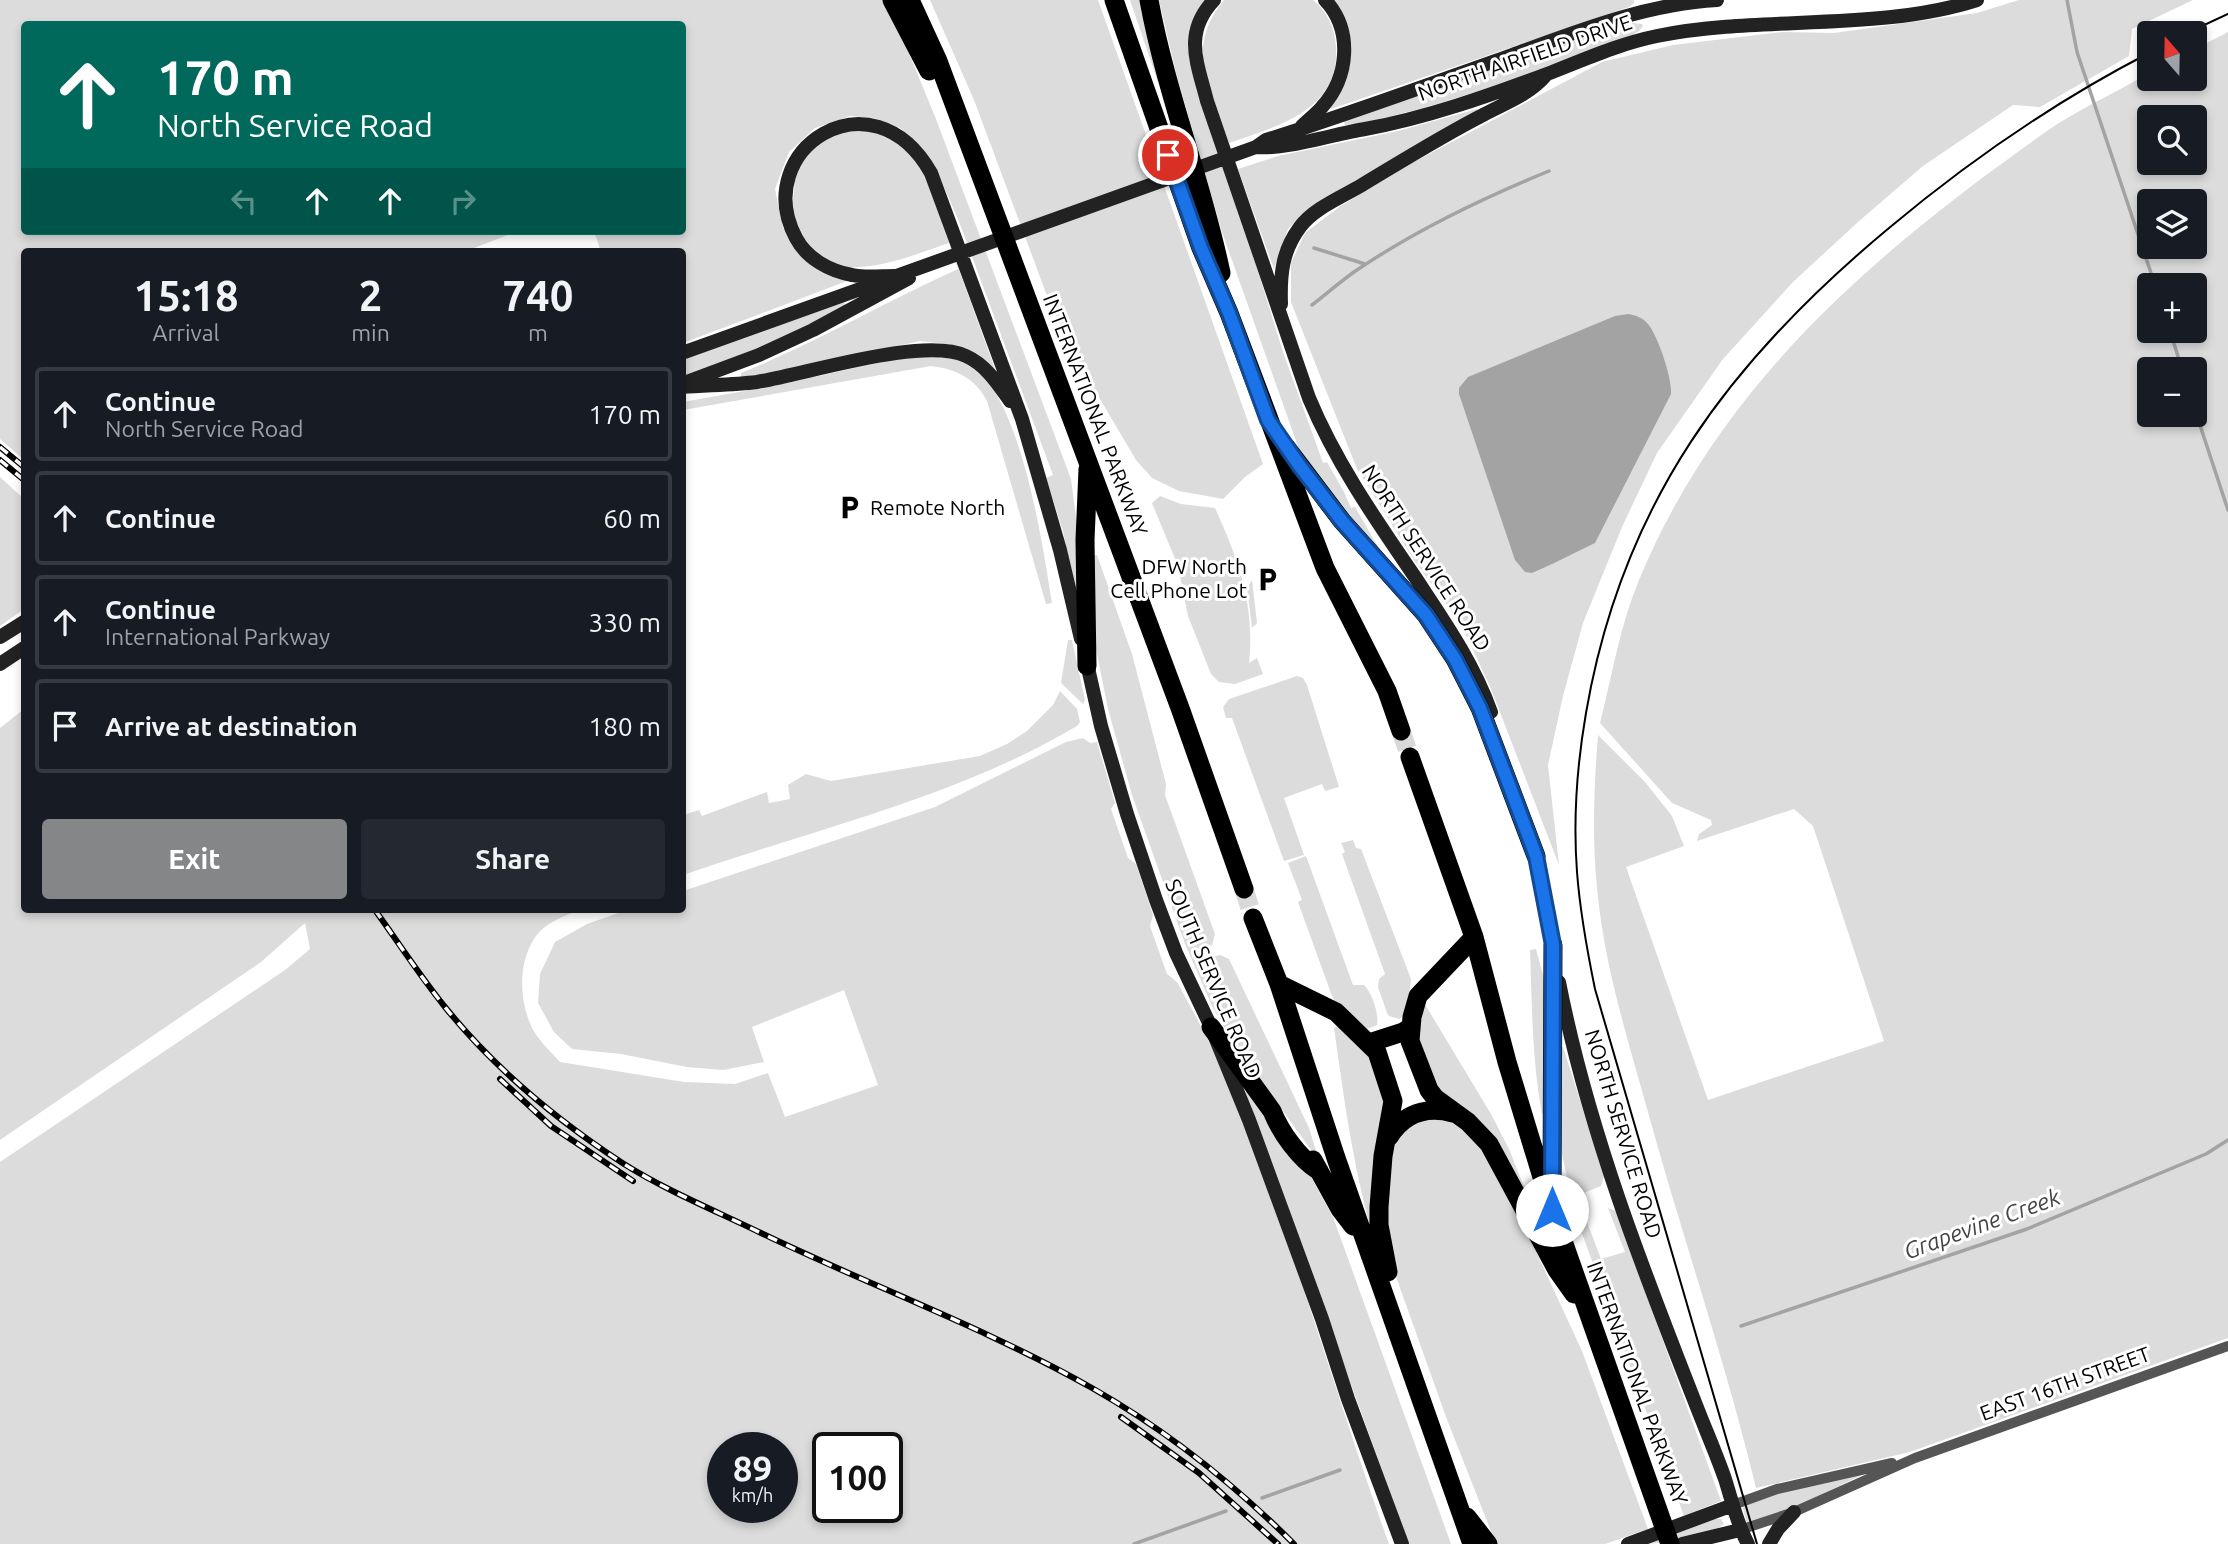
<!DOCTYPE html>
<meta charset="utf-8">
<style>
:root{--surface:#171b24;--page:#242831;--text:#f1f3f6;--muted:#9ea1a6;--line:#363941;--accent:#858687}
body{margin:0;font-family:Ubuntu,sans-serif;background:var(--page);color:var(--text);height:100vh;display:flex;flex-direction:column;font-size:26px;white-space:nowrap}
*{box-sizing:border-box;margin:0}
p{font-size:23px;color:var(--muted)}
.icon{flex:none;width:38px;height:38px;fill:none;stroke:currentColor;stroke-width:2;stroke-linecap:round;stroke-linejoin:round}
.map{position:relative;flex:1;overflow:hidden}
.sheet{position:absolute;left:21px;top:248px;width:665px;height:665px;display:flex;flex-direction:column;background:var(--surface);border-radius:7px;box-shadow:0 4px 10px #0003}
.sheet>*{flex:none}
.hud{position:absolute;left:21px;top:21px;width:665px;height:214px;border-radius:7px;box-shadow:0 4px 10px #0003;background:#00695c;color:#fff;overflow:hidden}
.needle{width:46px;rotate:340deg}
.buttons{position:absolute;left:2137px;top:21px;display:grid;gap:14px}
.buttons a{display:grid;place-items:center;width:70px;height:70px;border-radius:7px;background:var(--surface);box-shadow:0 4px 10px #0003;font-size:35px}
.speed{position:absolute;left:707px;top:1432px;display:flex;gap:14px;font-size:35px;font-weight:700;text-align:center}
.speed>*{display:grid;place-content:center;width:91px;height:91px;border-radius:50%;background:var(--surface);box-shadow:0 4px 10px #0003;line-height:1}
.speed small{font-size:18px;font-weight:400}
.speed .limit{border:4px solid #111;border-radius:10px;background:#fff;color:#111}
.pin{position:absolute;display:grid;place-items:center;width:60px;height:60px;color:#fff;margin:-30px;border:4px solid #fff;border-radius:50%;box-shadow:0 2px 7px #0007}
.me{position:absolute;width:77px;margin:-38px;rotate:0deg;stroke-linejoin:round;filter:drop-shadow(0 0 5px #0008)}
.turn{display:flex;align-items:center;gap:24px;height:147px;padding:0 21px;font-size:32px}
.turn .icon{width:91px;height:91px;stroke-width:2.5}
.turn b{display:block;font-size:49px;line-height:60px}
.lanes{display:flex;align-items:center;height:66px;padding:0 21px;background:#0003;justify-content:center;gap:35px;direction:ltr}
.lanes .off{opacity:.35}
.eta{display:flex;justify-content:space-evenly;align-items:center;height:119px;text-align:center}
.eta b{font-size:42px;font-weight:600;line-height:49px}
.primary-button{display:flex;gap:14px;margin-top:auto;padding:14px 21px}
.primary-button a{flex:1;height:80px;border-radius:7px;background:var(--accent);color:#fff;font-size:28px;font-weight:600;line-height:80px;text-align:center}
.primary-button a+a{background:var(--page);color:var(--text)}
ul{padding:0;list-style:none}
li{display:flex;align-items:center;gap:21px;height:94px;margin:0 14px 10px;padding:0 7px;border:4px solid var(--line);border-radius:7px}
li div{flex:1}
li b{display:block;font-size:26px}
li em{font-style:normal}
.map>svg:first-child{display:block}
</style>
<div class="map">
<svg width="2228" height="1544" viewBox="0 0 2228 1544">
<rect width="100%" height="100%" fill="#fff"/>
<path fill="#dcdcdc" fill-rule="evenodd" d="M0 0H884L894 17 936 119 1071 479 1080 549V613L1063 531 1046 478 1053 475 958 219 940 178 922 149 900 128 873 118 850 116 815 128 789 152 775 189 783 228 805 259 847 281 683 343 682 252H601L594 231H682V24H24V231H518L464 252H24V460L0 439Z
M930 0H1098L1263 464 1245 477 1223 499 1179 491 1152 478 1136 460 1071 350 1049 301 974 100Z
M1130 0H1144L1162 80 1158 82Z
M1159 0H1208L1193 27 1234 194 1283 352 1323 463 1327 462 1344 492 1351 508 1355 507 1385 559 1335 505 1300 452 1222 232 1176 73Z
M1224 0H1313C1328 12 1335 29 1336 47 1340 111 1277 126 1229 143 1211 91 1183 49 1224 0Z
M1329 0H1634V3L1629 7 1331 109 1328 105 1345 78Z
M2019 0H2193L2132 29 2129 56 2040 107 2013 105 1923 166 1858 222 1793 282 1723 359 1657 453 1622 527 1583 623 1563 696 1548 765 1559 865 1491 689 1462 626 1414 560 1357 469 1291 302V263L1305 233 1339 207 1414 162 1602 62 1673 45 1783 32 1834 33 1977 13Z
M1625 22 1642 24 1643 26 1639 31 1628 38C1535 71 1442 109 1345 126L1344 121Z
M2228 32V1338L1910 1452 1756 1488C1725 1359 1681 1233 1646 1105 1626 1034 1604 963 1597 888 1592 838 1594 785 1598 735L1645 782 1672 816 1684 846 1626 867 1708 1100 1884 1041 1813 826 1794 809 1697 841 1699 834 1712 825 1711 820 1672 803 1600 723C1612 676 1620 625 1639 580 1721 382 1877 251 2047 131 2077 110 2117 92 2149 73V79H2194L2195 49ZM2149 117H2194V163H2149ZM2149 201H2194V247H2149ZM2149 285H2194V331H2149ZM2149 369H2194V415H2149Z
M1477 109 1479 113 1299 218 1288 229 1274 269 1238 169 1278 156 1398 131Z
M870 130 899 142 923 171 995 369 961 346 920 341 766 375 741 378V373C815 343 885 302 958 269L949 243C912 255 845 286 813 251 804 242 798 229 791 219L796 171 818 142 843 132Z
M844 301 845 306C794 336 738 356 683 377V359Z
M908 356C930 356 950 354 970 365 1021 395 1043 547 1052 603L1046 604 987 401C975 378 956 369 931 366L683 410V402L783 384Z
M0 477 24 499V609L0 626Z
M1160 496 1181 504 1215 508C1239 561 1255 605 1249 663L1257 658 1263 674 1235 684 1219 682 1211 674 1188 616 1178 566 1152 503Z
M1097 555 1132 654 1166 784 1165 795 1215 934 1212 945 1200 947 1204 959 1220 955 1229 959 1309 1128 1319 1161 1230 1038 1213 1008 1185 944 1132 795 1108 709 1096 649 1092 556Z
M1252 580 1257 623 1252 628 1247 588Z
M1068 640H1072L1085 700 1083 704 1061 683Z
M1297 676 1303 678 1307 685 1339 787 1325 791 1322 784 1284 798 1304 855 1284 861 1232 718H1226L1223 707 1229 699Z
M1060 691 1077 709 1080 722 1077 726C955 798 815 829 683 875V815L699 810 702 816 767 792 769 803 790 799 788 785 806 774 831 781 980 756 1007 744 1027 731 1053 705Z
M24 709V910H312L314 913 316 910H580C565 915 543 924 534 939 518 964 519 1001 532 1028 539 1041 551 1052 560 1062L684 1082 735 1084 768 1073 785 1117 878 1085 844 990 752 1027 764 1062 723 1070 687 1067 621 1054 572 1049 554 1032 538 1003 540 974 555 942 587 924 627 910H682L683 891 935 807 1066 742 1083 738 1090 743 1097 742 1115 803 1111 809 1128 858 1136 864 1153 915 1150 926 1167 974 1177 982C1195 1015 1213 1047 1228 1081 1290 1232 1334 1391 1389 1544H0V1162L285 970 310 949 305 923 261 962 0 1140V728ZM723 1447H782V1507H723ZM828 1447H887V1507H828Z
M1353 840 1356 848 1361 849 1411 979 1409 997 1403 1017 1399 1019 1389 1016 1387 1013 1378 987 1379 979 1385 974 1342 854 1345 852 1341 843Z
M1306 856 1353 985H1364C1372 993 1379 1013 1377 1025L1367 1029 1336 1003 1332 996 1298 902 1302 900 1288 863Z
M1536 949 1544 979 1546 1115 1542 1114C1532 1060 1532 1005 1530 950Z
M1423 1001 1491 1114 1509 1149 1537 1219 1511 1175 1435 1091 1414 1032Z
M1342 1024 1368 1047 1390 1107 1371 1229C1352 1160 1344 1098 1334 1028Z
M1560 1047H1563L1604 1176 1601 1186 1581 1194 1585 1206 1584 1214 1601 1259 1625 1252 1608 1208 1616 1211 1721 1501 1684 1516 1574 1211 1562 1154 1557 1110Z
M1249 1091 1305 1166 1333 1217 1451 1544H1409L1245 1092Z
M1445 1117 1475 1137 1502 1178 1582 1351 1648 1529 1605 1544H1496L1446 1417 1399 1285 1392 1265 1385 1208 1393 1147 1407 1125 1419 1118Z
M1864 1474 1783 1513 1747 1524 1742 1505 1791 1489Z
M1713 1519H1721L1724 1524C1706 1538 1664 1544 1641 1544Z"/>
<path fill="#a3a3a3" d="M1628 314C1636 315 1643 318 1648 324 1658 336 1672 378 1671 394L1595 543 1552 564 1532 573 1525 572 1515 560 1459 394V388L1468 377 1615 316Z"/>
<g fill="none" stroke-linecap="round" stroke-linejoin="round">
<path stroke="#a3a3a3" stroke-width="3.5" d="M2067 0 2077 52 2155 285
M1314 248 1365 264
M1312 305C1326 294 1340 282 1354 272 1414 231 1483 198 1549 171
M2170 331 2182 369
M2194 407 2228 510
M1741 1326 2027 1229 2206 1154 2228 1140
M1262 1498 1340 1470
M1134 1544 1226 1511"/>
<path stroke="#d9d9d9" stroke-width="19" stroke-dasharray="19 10" stroke-linecap="butt" d="M1401 731 1410 757
M1244 889 1253 918"/>
<path stroke="#555" stroke-width="10" d="M1733 1505 1777 1489 1892 1463
M1740 1530 1794 1512 1915 1458 2228 1346"/>
<path stroke="#222" stroke-width="14" d="M1214 0C1183 33 1197 62 1207 101L1309 398C1336 463 1376 520 1415 577 1444 621 1473 662 1491 712
M1302 126C1308 120 1316 114 1322 107 1349 77 1353 30 1325 0
M1256 147C1285 150 1334 134 1365 129 1426 118 1488 96 1547 74 1583 60 1618 44 1657 36 1759 15 1877 32 1977 0
M894 276C881 276 865 278 852 275 830 271 807 259 796 238 749 150 872 69 931 173L1022 419 1060 550 1081 639
M1281 304C1280 275 1282 251 1300 227 1314 208 1342 197 1362 185 1402 161 1442 136 1483 115 1505 103 1529 95 1546 75
M682 353 1256 147 1266 140C1349 114 1430 84 1512 55 1578 31 1646 4 1717 0
M684 383 759 355 813 330 909 278
M682 387C707 385 733 385 757 382 807 374 923 336 966 356 986 365 998 384 1010 401
M0 637 24 622
M1086 659 1101 726 1127 814 1156 900 1176 953 1211 1027 1249 1120 1322 1319 1348 1399 1402 1544
M0 664 24 648
M1534 848 1555 955
M1559 982C1588 1130 1643 1270 1698 1410 1707 1433 1717 1456 1725 1479 1732 1501 1737 1524 1748 1544
M1628 1544 1733 1505
M1682 1544 1740 1530
M1769 1544 1778 1529 1794 1512"/>
<path stroke="#000" stroke-width="19" d="M892 0 929 71
M910 0 938 61 1180 708 1244 889
M1114 0 1201 248 1229 313 1325 568 1387 691 1401 731
M1149 0C1166 93 1202 181 1221 273
M1286 447 1342 521 1426 615 1455 659 1480 708 1536 856
M1087 666 1085 540 1088 469
M1410 757 1474 937 1507 1062 1552 1210 1670 1544
M1253 918 1279 984 1336 1158 1472 1544
M1474 937 1418 996 1412 1017 1410 1041 1429 1090 1435 1098 1468 1122 1489 1144 1557 1270 1574 1294
M1279 984 1336 1012 1377 1052 1393 1101 1383 1156 1379 1207V1225L1388 1272
M1211 1027 1272 1111C1281 1133 1299 1158 1319 1171
M1369 1043 1403 1032 1411 1027
M1389 1137C1404 1113 1427 1106 1453 1113
M1313 1160 1340 1209 1353 1226
M1552 1188 1553 945
M1467 1517 1488 1544"/>
<path stroke="#000" stroke-width="2" d="M2187 33 2228 14
M1757 1544 1595 989C1587 950 1580 912 1577 872 1573 819 1577 765 1586 713 1622 503 1729 361 1889 228 1969 161 2056 101 2149 53"/>
<defs>
<path id="rail" d="M0 447 24 467
M0 460 24 480
M375 910C398 942 420 976 445 1007 495 1069 558 1121 624 1164 667 1191 716 1211 761 1233 871 1286 986 1328 1092 1388 1166 1430 1233 1483 1294 1544
M500 1079 551 1126 633 1181
M1121 1417 1199 1473 1278 1544"/>
</defs>
<use href="#rail" stroke="#000" stroke-width="6"/>
<use href="#rail" stroke="#fff" stroke-width="3.5" stroke-dasharray="10" stroke-linecap="butt"/>
</g>
<g fill="none" stroke-linecap="round" stroke-linejoin="round">
<defs>
<path id="route" d="M1168 155 1201 248 1229 313 1268 420 1299 465 1342 521 1426 615 1455 659 1480 708 1536 856 1553 945 1552 1210"/>
</defs>
<use href="#route" stroke="#114b97" stroke-width="18"/>
<use href="#route" stroke="#1a73e8" stroke-width="12"/>
</g>
<defs>
<symbol id="parking-bare" viewBox="-9 -9 18 18"><path d="M-3.5-5.5H1a3.5 3.5 0 0 1 0 7H-1V5.5H-3.5ZM-1-3.4V-.6H.8a1.4 1.4 0 0 0 0-2.8Z" fill="#000" stroke="#fff" stroke-width="2.5" paint-order="stroke"/></symbol>
</defs>
<g fill-rule="evenodd">
<use href="#parking-bare" x="832" y="490" width="35" height="35"/>
<use href="#parking-bare" x="1250" y="562" width="35" height="35"/>
</g>
<g text-anchor="middle" stroke-width="6" stroke-linejoin="round" paint-order="stroke">
<g font-size="21" fill="#000" stroke="#fff">
<text transform="translate(1525 58) rotate(-19)" y="7">NORTH AIRFIELD DRIVE</text>
<text transform="translate(1095 415) rotate(69)" y="7">INTERNATIONAL PARKWAY</text>
<text transform="translate(1426 558) rotate(57)" y="7">NORTH SERVICE ROAD</text>
<text transform="translate(1213 979) rotate(67)" y="7">SOUTH SERVICE ROAD</text>
<text transform="translate(1623 1134) rotate(73)" y="7">NORTH SERVICE ROAD</text>
<text transform="translate(1637 1383) rotate(70)" y="7">INTERNATIONAL PARKWAY</text>
<text transform="translate(2065 1384) rotate(-20)" y="7">EAST 16TH STREET</text>
</g>
<g font-size="21" fill="#000" stroke="#fff" text-anchor="start">
<text x="870" y="515">Remote North</text>
<text x="1247" y="574" text-anchor="end">DFW North<tspan x="1247" dy="24">Cell Phone Lot</tspan></text>
</g>
<g font-size="23" font-style="italic" fill="#444" stroke="#fff">
<text transform="translate(1982 1224) rotate(-20)" y="8">Grapevine Creek</text>
</g>
</g>
</svg>
<div class="buttons">
<a><svg class="needle" viewBox="-14 -14 28 28"><path d="M0-13l5 13h-10z" fill="#e53935"/><path d="M0 13l5-13h-10z" fill="#9ea1a6"/></svg></a>
<a><svg class="icon" aria-label="search" viewBox="0 0 24 24"><circle cx="10" cy="10" r="6"/><path d="M15 15l6 6"/></svg></a>
<a><svg class="icon" aria-label="layers" viewBox="0 0 24 24"><path d="M12 4l9 5-9 5-9-5zM3 14l9 5 9-5"/></svg></a>
<a>+</a>
<a>−</a>
</div>
<div class="speed"><div>89<small>km/h</small></div><div class="limit">100</div></div>
<div class="pin" style="left:1168px;top:155px;background:#d93025"><svg class="icon" aria-label="arrive" viewBox="0 0 24 24"><path d="M6 21V4h12l-3 4 3 4H6"/></svg></div>
<svg class="me" style="left:1552px;top:1210px" viewBox="-20 -20 40 40"><circle r="19" fill="#fff"/><path d="M0-13L10 11 0 6-10 11z" fill="#1a73e8"/></svg>
<div class="hud">
<div class="turn"><svg class="icon" aria-label="ahead" viewBox="0 0 24 24"><path d="M12 20V5M6 11l6-6 6 6"/></svg><div><b>170 m</b>North Service Road</div></div>
<div class="lanes"><svg class="icon off" aria-label="left" viewBox="0 0 24 24"><path d="M17 20v-9H6M10 6l-5 5 5 5"/></svg><svg class="icon" aria-label="ahead" viewBox="0 0 24 24"><path d="M12 20V5M6 11l6-6 6 6"/></svg><svg class="icon" aria-label="ahead" viewBox="0 0 24 24"><path d="M12 20V5M6 11l6-6 6 6"/></svg><svg class="icon off" aria-label="right" viewBox="0 0 24 24"><path d="M7 20v-9h11M14 6l5 5-5 5"/></svg></div>
</div>
<section class="sheet">
<div class="eta">
<div><b>15:18</b><p>Arrival</p></div>
<div><b>2</b><p>min</p></div>
<div><b>740</b><p>m</p></div>
</div>
<ul>
<li><svg class="icon" aria-label="ahead" viewBox="0 0 24 24"><path d="M12 20V5M6 11l6-6 6 6"/></svg><div><b>Continue</b><p>North Service Road</p></div><em>170 m</em></li>
<li><svg class="icon" aria-label="ahead" viewBox="0 0 24 24"><path d="M12 20V5M6 11l6-6 6 6"/></svg><div><b>Continue</b></div><em>60 m</em></li>
<li><svg class="icon" aria-label="ahead" viewBox="0 0 24 24"><path d="M12 20V5M6 11l6-6 6 6"/></svg><div><b>Continue</b><p>International Parkway</p></div><em>330 m</em></li>
<li><svg class="icon" aria-label="arrive" viewBox="0 0 24 24"><path d="M6 21V4h12l-3 4 3 4H6"/></svg><div><b>Arrive at destination</b></div><em>180 m</em></li>
</ul>
<div class="primary-button"><a>Exit</a><a>Share</a></div>
</section>
</div>
